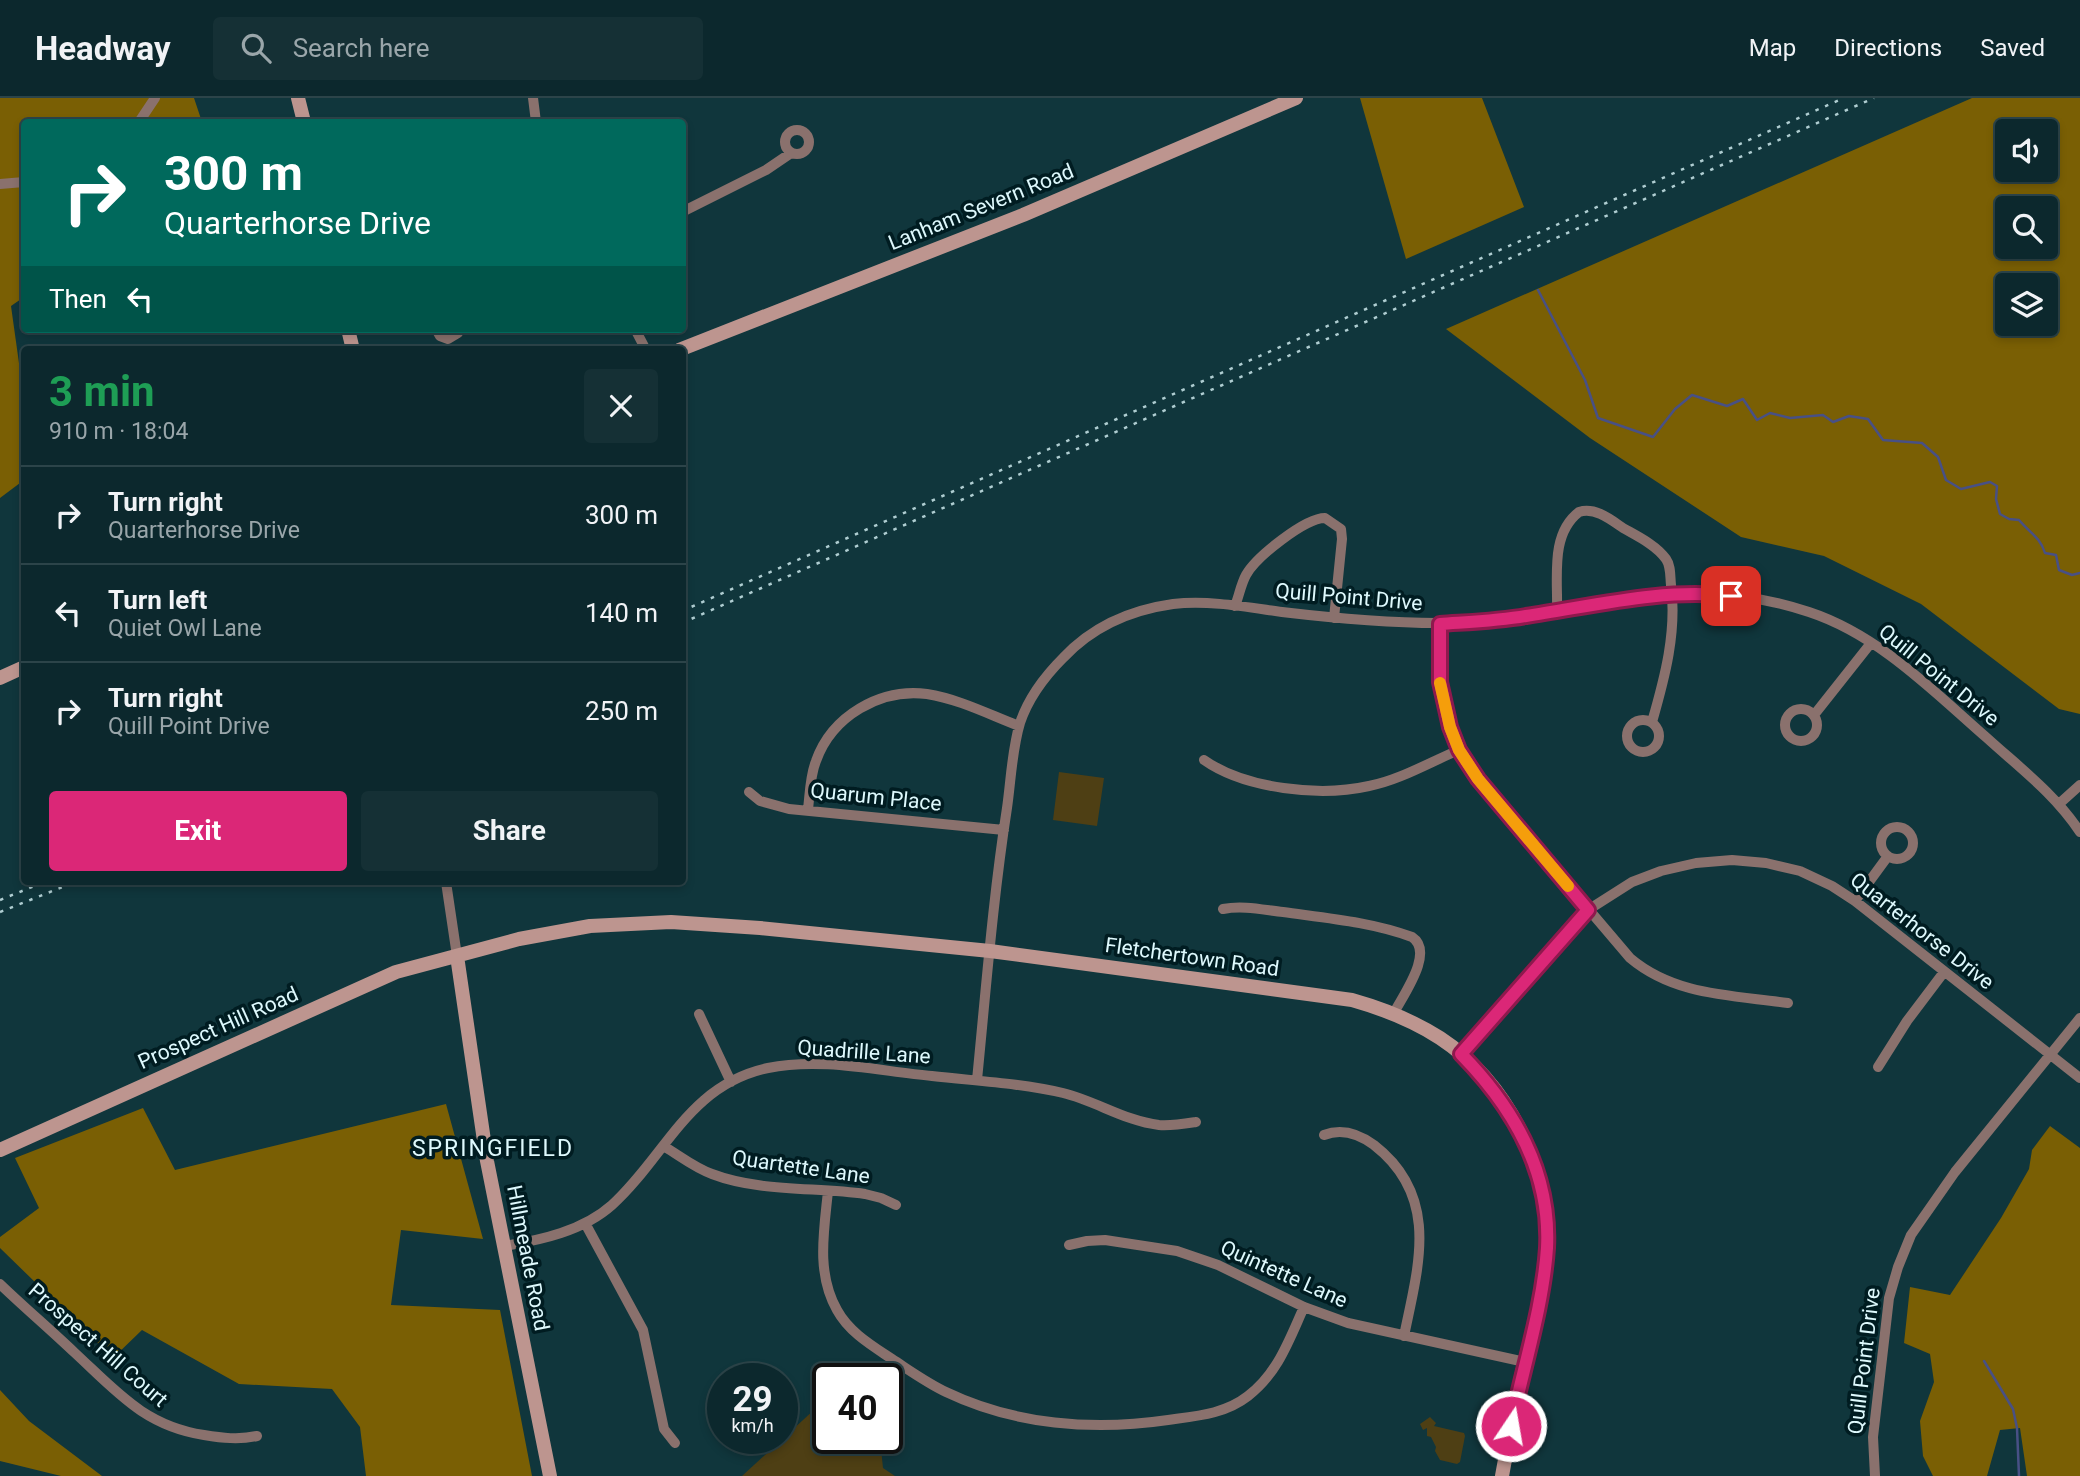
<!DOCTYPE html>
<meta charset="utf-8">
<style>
:root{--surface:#0c282d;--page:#153035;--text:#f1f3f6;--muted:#9aa6aa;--line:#2c4449;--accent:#db2777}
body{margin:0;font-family:Roboto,sans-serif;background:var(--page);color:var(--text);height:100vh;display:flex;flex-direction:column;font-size:26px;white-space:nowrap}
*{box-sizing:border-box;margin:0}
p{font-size:23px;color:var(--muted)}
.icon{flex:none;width:38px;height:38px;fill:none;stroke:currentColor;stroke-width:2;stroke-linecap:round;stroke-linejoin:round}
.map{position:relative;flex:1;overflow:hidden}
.details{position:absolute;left:21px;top:248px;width:665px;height:539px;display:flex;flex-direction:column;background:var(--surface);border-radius:7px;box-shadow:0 4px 10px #0003,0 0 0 2px var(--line)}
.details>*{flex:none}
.hud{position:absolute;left:21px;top:21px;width:665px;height:214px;border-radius:7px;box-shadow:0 4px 10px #0003,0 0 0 2px var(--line);background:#00695c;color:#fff;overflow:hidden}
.buttons{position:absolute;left:1995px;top:21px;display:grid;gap:14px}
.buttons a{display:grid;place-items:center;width:63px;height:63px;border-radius:7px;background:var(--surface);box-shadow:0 4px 10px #0003,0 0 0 2px var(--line);font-size:35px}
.speed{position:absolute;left:707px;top:1265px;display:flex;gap:14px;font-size:35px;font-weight:700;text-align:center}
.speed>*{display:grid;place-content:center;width:91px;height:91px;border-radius:50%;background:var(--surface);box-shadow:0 4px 10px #0003,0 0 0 2px var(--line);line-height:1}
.speed small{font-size:18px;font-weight:400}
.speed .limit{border:4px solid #111;border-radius:10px;background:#fff;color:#111}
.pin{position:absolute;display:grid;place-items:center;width:60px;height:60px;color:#fff;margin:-30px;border-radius:14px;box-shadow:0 4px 10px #0006}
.me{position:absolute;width:77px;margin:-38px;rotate:12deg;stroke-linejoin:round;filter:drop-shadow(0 0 5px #0008)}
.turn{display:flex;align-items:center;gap:24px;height:147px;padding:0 28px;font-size:32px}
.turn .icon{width:91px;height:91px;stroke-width:2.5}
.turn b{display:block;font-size:49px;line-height:60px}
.then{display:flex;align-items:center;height:66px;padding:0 28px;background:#0003;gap:14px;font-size:26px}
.round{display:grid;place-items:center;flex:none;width:74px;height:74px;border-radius:7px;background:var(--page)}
.overview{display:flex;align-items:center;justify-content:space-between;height:119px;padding:0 28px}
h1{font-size:42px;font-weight:700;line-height:52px;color:#1e9e55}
.cta{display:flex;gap:14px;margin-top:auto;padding:14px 28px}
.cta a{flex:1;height:80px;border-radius:7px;background:var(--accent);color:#fff;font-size:28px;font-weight:700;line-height:80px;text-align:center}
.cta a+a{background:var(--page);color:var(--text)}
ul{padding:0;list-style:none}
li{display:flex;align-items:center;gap:21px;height:98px;padding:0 28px;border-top:2px solid var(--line)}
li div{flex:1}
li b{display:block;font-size:26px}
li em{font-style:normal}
header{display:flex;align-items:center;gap:42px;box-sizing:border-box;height:98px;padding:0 35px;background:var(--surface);border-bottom:2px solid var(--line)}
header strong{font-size:33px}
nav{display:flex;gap:38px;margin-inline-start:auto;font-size:24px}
.search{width:490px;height:63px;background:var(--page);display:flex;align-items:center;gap:18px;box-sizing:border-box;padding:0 24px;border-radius:7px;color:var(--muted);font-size:26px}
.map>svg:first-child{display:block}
</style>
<header>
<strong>Headway</strong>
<div class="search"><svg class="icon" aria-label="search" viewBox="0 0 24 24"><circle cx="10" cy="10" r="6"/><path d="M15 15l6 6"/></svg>Search here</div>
<nav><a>Map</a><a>Directions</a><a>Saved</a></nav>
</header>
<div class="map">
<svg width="2080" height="1378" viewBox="0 0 2080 1378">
<rect width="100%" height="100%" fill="#10363c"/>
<path fill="#4e3f14" d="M1059 674 1104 680 1097 728 1053 722Z
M828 1299V1340L880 1341 883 1370 895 1378H742Z
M1430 1319 1436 1325 1434 1328 1464 1335 1465 1338 1460 1364 1457 1366 1440 1362 1435 1353 1436 1349 1431 1339 1427 1338V1330L1423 1332 1420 1326Z"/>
<path fill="#7a5f04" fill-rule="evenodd" d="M0 0H194L202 24H24V199L11 208 24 301V382L0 400Z
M1360 0H1482L1524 109 1406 161Z
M1972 0H2080V616L2059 611 1921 506 1824 458 1741 439 1590 340 1446 231ZM2046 33V72H2007V33ZM2046 110V149H2007V110ZM2046 187V226H2007V187Z
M446 1006 483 1141 401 1132 391 1207 500 1212 532 1378H366L360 1329 332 1291 239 1286 142 1232 113 1260 0 1150V1139L39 1110 15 1060 143 1010 175 1072Z
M2050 1028 2080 1050V1378H2027L2020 1330 2000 1332 1987 1378H1933L1923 1358 1920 1323 1934 1284 1930 1256 1904 1245 1910 1189 1950 1197 2001 1120 2029 1071 2032 1052Z
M0 1292 29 1323 102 1378H61L0 1363Z"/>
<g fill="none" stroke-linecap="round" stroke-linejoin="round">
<path stroke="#485085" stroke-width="2.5" d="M1538 192 1585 282 1598 320 1653 339 1675 311 1692 297 1727 308 1743 301 1757 322 1770 315 1790 320 1823 317 1833 324 1849 318 1868 321 1883 342 1922 345 1938 359 1946 382 1961 391 1990 384 1997 388 1996 401 2000 416 2009 421 2019 422C2030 435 2040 439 2045 455L2056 457 2059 472 2072 477 2080 475
M1984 1263 2013 1311 2017 1330 2019 1378"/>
<path stroke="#8a716d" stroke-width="10" d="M533 0 536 24
M139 24 155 0
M785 44a12 12 0 1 1 24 0a12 12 0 1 1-24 0Z
M0 86 24 84
M682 114 766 72 791 55
M436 231 440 238 448 241 458 235 459 231
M635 231 646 252
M1235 508C1239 498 1241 486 1246 477 1256 459 1305 420 1325 420L1341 431 1342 441 1334 520
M1557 512C1558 480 1550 436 1579 414 1595 409 1610 421 1623 430 1637 438 1656 447 1666 461 1671 468 1670 478 1671 487 1677 534 1665 579 1652 624
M1439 525C1440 591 1439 625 1478 681L1630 860C1675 898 1732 897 1788 905
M1785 627a16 16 0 1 1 32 0a16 16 0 1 1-32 0Z
M1814 617 1871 545
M1627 638a16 16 0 1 1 32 0a16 16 0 1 1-32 0Z
M1204 662C1245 691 1320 699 1369 688 1400 682 1430 664 1459 652
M749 694 760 703 789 711 1004 732
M2060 705 2080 687
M808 711C810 695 810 678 816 663 832 618 880 590 927 596 959 601 990 617 1019 628
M1881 745a16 16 0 1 1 32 0a16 16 0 1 1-32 0Z
M446 784 457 858
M1855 803 1888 758
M1223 811C1243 807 1264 812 1283 814 1326 820 1372 824 1412 839 1435 854 1403 897 1394 915
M699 916 731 984
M1461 956 1588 812 1632 784 1661 773 1696 765 1732 762 1766 765 1800 773 1832 788 1855 803 2080 980
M1878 969 1907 923 1944 874
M977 982C986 891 993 800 1007 710 1011 682 1012 651 1020 625 1028 601 1045 578 1063 560 1092 529 1130 512 1173 506 1209 502 1246 509 1282 514 1333 520 1386 525 1438 525 1521 526 1603 500 1686 496 1727 494 1770 501 1809 514 1879 537 1933 593 1987 640 2020 670 2055 696 2080 734
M1324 1037C1342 1030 1359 1036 1374 1047 1441 1099 1418 1169 1404 1238
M665 1049C680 1058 695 1070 712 1076 759 1094 816 1089 865 1096L881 1100 896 1107
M828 1093C824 1133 816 1175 837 1212 849 1234 871 1247 892 1261 909 1272 927 1285 946 1294 1015 1327 1093 1333 1168 1322 1197 1318 1225 1316 1248 1298 1278 1275 1289 1242 1304 1209
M585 1125 643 1232 664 1331 675 1345
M1069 1147 1087 1143 1105 1142 1177 1153 1218 1167 1304 1209 1348 1225 1525 1264
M504 1148C541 1142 583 1133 612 1107 666 1058 688 987 768 970 821 959 878 973 932 978 976 983 1020 985 1063 995 1096 1003 1125 1023 1159 1027 1171 1028 1183 1026 1196 1024
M0 1186C25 1210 51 1232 75 1255 117 1294 145 1328 204 1337 222 1340 239 1342 257 1338
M1875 1378 1873 1339 1889 1200 1898 1169 1911 1137 1955 1074 2080 920"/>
<path stroke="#bd958f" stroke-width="14" d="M298 0 304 24
M348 231 353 252
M679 252 1023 117 1296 0
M0 580 24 569
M457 858 487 1063 550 1378
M0 1052 396 874 519 841 590 828 671 824 760 830 990 853 1352 902C1384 911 1412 922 1440 940 1507 984 1550 1069 1547 1149 1545 1193 1531 1236 1521 1279 1514 1312 1508 1345 1502 1378"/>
<path stroke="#afcdd1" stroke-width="2.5" stroke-dasharray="3.5 7" stroke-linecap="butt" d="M682 513 1844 0
M682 525 1874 0
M0 802 44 784
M0 814 75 784"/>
</g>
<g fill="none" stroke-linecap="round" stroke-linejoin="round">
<defs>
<path id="route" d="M1511 1328C1523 1270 1543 1209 1547 1150 1551 1073 1513 1009 1461 956L1588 812 1478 681 1459 652 1450 629 1440 584V526C1468 524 1498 523 1526 518 1593 508 1663 490 1731 498"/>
</defs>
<use href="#route" stroke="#8e194d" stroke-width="18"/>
<use href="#route" stroke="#db2777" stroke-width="12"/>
<path stroke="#f59e0b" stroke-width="12" d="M1440 585 1450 629 1459 652 1478 681 1568 788"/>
</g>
<g text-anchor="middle" stroke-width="7" stroke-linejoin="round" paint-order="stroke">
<g font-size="21" fill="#def9fd" stroke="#001c21">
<text transform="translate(981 109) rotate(-22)" y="7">Lanham Severn Road</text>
<text transform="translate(1349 499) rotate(5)" y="7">Quill Point Drive</text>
<text transform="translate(1939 577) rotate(39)" y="7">Quill Point Drive</text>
<text transform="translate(876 699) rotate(6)" y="7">Quarum Place</text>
<text transform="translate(1922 833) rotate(38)" y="7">Quarterhorse Drive</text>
<text transform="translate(1192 859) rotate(8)" y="7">Fletchertown Road</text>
<text transform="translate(218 930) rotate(-24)" y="7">Prospect Hill Road</text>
<text transform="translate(864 954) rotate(4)" y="7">Quadrille Lane</text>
<text transform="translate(801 1069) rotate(8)" y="7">Quartette Lane</text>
<text transform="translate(528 1160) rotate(79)" y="7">Hillmeade Road</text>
<text transform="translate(1284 1176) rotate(24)" y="7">Quintette Lane</text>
<text transform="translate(98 1247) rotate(41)" y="7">Prospect Hill Court</text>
<text transform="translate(1864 1263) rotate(-83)" y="7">Quill Point Drive</text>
</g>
<g font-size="23" letter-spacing="2" fill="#def9fd" stroke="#001c21">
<text x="493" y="1058">SPRINGFIELD</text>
</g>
</g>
</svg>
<div class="buttons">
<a><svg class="icon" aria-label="sound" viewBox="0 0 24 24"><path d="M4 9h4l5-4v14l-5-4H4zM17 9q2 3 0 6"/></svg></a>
<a><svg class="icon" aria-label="search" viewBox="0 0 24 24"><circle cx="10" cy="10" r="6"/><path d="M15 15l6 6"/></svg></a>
<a><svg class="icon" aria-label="layers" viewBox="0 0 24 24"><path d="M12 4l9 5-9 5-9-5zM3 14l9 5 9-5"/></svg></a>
</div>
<div class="speed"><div>29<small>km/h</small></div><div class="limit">40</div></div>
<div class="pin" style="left:1731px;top:498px;background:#d93025"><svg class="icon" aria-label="arrive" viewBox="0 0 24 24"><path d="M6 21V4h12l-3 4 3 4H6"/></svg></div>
<svg class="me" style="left:1511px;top:1328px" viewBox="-20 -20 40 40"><circle r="17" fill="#db2777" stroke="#fff" stroke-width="3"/><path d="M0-11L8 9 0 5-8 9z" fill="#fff"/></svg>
<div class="hud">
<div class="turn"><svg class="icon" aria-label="right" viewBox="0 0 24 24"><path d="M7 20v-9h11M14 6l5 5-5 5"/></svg><div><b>300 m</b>Quarterhorse Drive</div></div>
<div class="then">Then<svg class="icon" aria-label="left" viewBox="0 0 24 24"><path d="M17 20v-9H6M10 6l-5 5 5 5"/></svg></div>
</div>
<section class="details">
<div class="overview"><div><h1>3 min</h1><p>910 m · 18:04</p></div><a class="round"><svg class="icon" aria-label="close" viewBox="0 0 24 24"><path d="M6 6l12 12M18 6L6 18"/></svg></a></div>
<ul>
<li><svg class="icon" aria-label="right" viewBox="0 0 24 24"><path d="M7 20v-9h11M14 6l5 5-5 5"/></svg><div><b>Turn right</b><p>Quarterhorse Drive</p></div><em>300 m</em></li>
<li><svg class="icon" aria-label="left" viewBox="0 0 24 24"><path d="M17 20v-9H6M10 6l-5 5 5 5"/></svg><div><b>Turn left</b><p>Quiet Owl Lane</p></div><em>140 m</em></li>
<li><svg class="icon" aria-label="right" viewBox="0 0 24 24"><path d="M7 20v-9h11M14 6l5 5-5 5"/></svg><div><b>Turn right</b><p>Quill Point Drive</p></div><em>250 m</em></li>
</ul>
<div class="cta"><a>Exit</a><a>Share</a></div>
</section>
</div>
